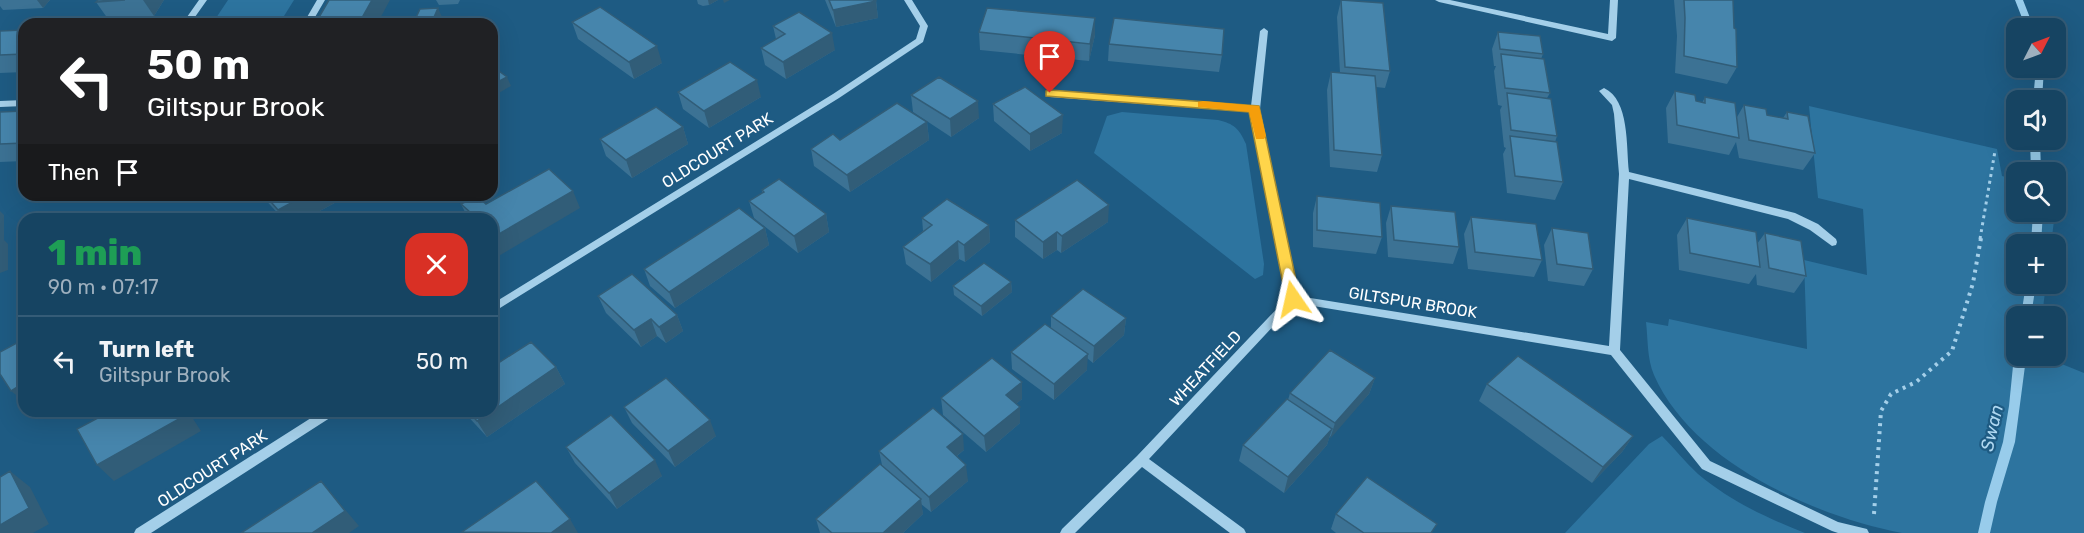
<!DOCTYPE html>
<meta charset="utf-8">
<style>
:root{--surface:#164462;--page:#1f4b68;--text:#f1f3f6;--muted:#9eb0be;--line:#355c77}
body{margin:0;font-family:Rubik,sans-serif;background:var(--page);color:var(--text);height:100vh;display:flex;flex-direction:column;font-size:22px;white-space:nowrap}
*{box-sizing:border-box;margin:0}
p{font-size:20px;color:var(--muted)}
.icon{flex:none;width:33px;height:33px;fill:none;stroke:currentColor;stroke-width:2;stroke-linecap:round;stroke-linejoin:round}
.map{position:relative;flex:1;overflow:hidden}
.sheet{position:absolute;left:18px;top:213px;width:480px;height:204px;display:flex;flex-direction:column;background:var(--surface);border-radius:18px;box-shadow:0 6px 24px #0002,0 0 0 2px var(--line)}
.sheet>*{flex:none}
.top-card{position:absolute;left:18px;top:18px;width:480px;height:183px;border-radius:18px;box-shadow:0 6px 24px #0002,0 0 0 2px var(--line);background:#202124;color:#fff;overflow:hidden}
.needle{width:39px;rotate:48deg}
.fabs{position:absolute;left:2006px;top:18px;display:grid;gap:12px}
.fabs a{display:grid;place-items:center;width:60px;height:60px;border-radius:12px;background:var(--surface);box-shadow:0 6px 24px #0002,0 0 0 2px var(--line);font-size:30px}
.pin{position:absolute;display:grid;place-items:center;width:51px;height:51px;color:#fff;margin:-62px -26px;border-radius:50% 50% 50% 0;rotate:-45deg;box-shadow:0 0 6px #0007}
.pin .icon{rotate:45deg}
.me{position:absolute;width:66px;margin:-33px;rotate:349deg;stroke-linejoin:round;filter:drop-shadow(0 0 4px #0008)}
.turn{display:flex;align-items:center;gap:21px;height:126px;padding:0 30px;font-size:27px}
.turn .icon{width:78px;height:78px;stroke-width:2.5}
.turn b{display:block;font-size:42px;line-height:51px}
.then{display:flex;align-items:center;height:57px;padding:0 30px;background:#0003;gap:12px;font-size:22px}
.round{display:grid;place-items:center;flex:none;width:63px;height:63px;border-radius:18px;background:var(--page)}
.overview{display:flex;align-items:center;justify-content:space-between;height:102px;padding:0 30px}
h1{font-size:36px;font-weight:800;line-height:45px;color:#1e9e55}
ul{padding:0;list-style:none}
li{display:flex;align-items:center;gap:18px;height:90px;padding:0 30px;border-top:2px solid var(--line)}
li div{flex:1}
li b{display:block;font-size:22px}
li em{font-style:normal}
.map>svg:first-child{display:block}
</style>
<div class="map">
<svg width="2084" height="533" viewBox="0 0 2084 533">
<rect width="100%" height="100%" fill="#1e5b83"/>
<path fill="#2d749f" d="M228 0H294L279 24H212Z
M1809 106 1997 149 2002 176 2016 180V212H2027L2054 221 2051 244H2016V284H2046L2042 316H2016V356H2042L2084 373V533C2042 533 1999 533 1957 533 1940 533 1920 533 1902 533 1814 516 1692 462 1654 375 1647 359 1648 339 1646 322L1668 326 1669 319 1807 349 1804 260 1867 275 1863 209 1818 198Z
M1122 112 1218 120C1234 124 1239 128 1246 144L1264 264 1263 275 1255 279 1094 153 1107 116Z
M1662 436C1674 448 1685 462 1698 474 1730 501 1767 518 1805 533H1565L1649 444Z"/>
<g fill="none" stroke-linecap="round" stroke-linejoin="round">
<path fill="#98cceb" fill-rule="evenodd" d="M2015 0H2023L2034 28H2026Z
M2036 68H2044L2042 100H2033Z
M2030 140H2040L2041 172H2031Z
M2033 212H2043L2041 244H2031Z
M2026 284H2036L2031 316H2021Z
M2016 328V356H2022L2025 366 2015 442 1997 502 1990 533H1978L1985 502 2003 442 2009 406 2013 366 2005 338 2012 329Z"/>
<path stroke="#a4cfe9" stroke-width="3" stroke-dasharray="3 4" stroke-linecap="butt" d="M1980 239 1995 151"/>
<path stroke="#a4cfe9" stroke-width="4" stroke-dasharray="3 5" stroke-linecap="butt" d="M1874 514 1881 411 1891 394 1916 382 1952 351 1973 283 1981 238"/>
<path fill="#a4cfe9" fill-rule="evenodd" d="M199 0H207L190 24H182Z
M317 0H325L311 24H303Z
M904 0H912L928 26 923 42 839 98 492 313V304L833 94 916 39 920 26Z
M1435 0H1450L1608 34 1610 0H1618L1616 38 1612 41 1439 2Z
M1264 28 1268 31 1260 109 1298 296 1609 346 1619 174 1614 114 1612 105 1599 91 1604 88C1630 100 1626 147 1629 172L1795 213 1818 224 1836 239 1837 242 1836 245 1832 246 1810 230 1788 219 1629 179 1620 350 1710 461 1838 522 1867 529 1869 533H1838L1832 531 1702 469 1611 355 1295 303 1149 459 1244 529 1246 533H1230L1142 467 1075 533H1060L1062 529 1137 456 1287 298 1251 112 1050 97 1045 94 1050 91 1251 106 1260 31Z
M24 100V106L0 107V101Z
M322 411H338L336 414 151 533H134L136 529Z"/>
</g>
<path fill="#3c7294" d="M0 0H50L43 8 3 10 0 6Z
M98 0H164L154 16 108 19 96 2Z
M436 0H460L458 4 439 5Z
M697 0H718L709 5 703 6 698 4Z
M825 0H876L878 18 836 27Z
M1341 0 1390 71 1385 88 1376 87 1382 155 1377 172 1330 167 1327 90 1331 72 1340 73 1337 17Z
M1674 0H1733L1734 28 1737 67 1727 84 1675 73 1677 36Z
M572 22 662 63 634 79 578 39Z
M773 26 835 50 786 79 765 65 761 48 776 39Z
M24 30V72L0 73V31Z
M979 32 1095 35 1089 61 980 50Z
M1498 32 1543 54 1541 59 1550 93 1547 98 1557 136 1555 142 1563 182 1555 200 1507 193 1503 154 1506 148 1504 147 1500 110 1502 106 1498 105 1494 71 1496 66H1494L1492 49Z
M1109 44 1222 55 1219 72 1108 61Z
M1675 91 1696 101 1702 103 1705 97 1737 117 1744 105 1767 115 1783 118 1787 112 1815 153 1803 170 1739 158 1736 142 1729 155 1668 143 1666 108Z
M678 92 761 97 709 128 683 109Z
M911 95 979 118 951 137 913 112Z
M993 104 1062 133 1030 151 994 121Z
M24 111V161L0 162V112Z
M927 122 929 140 850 192 814 166 811 149 840 140Z
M683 127 688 144 632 178 606 156 600 139Z
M762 190 826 214 829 232 798 253 754 218 749 201 762 193Z
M261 195H340L342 199 305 219H283Z
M1317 196 1382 237 1376 254 1313 247V213Z
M461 204H486L580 208 466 214Z
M1391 206 1459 247 1453 264 1388 257 1386 223Z
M1471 217 1542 260 1534 277 1468 269 1464 234Z
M922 218 989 225 990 242 965 262 959 259 931 282 906 264 903 247 923 231Z
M1687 218 1757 244 1765 233 1806 276 1794 293 1757 285 1756 274 1749 284 1679 270 1677 235Z
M1015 220 1108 222 1061 253 1057 250 1043 259 1015 237Z
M765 228 769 245 675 308 650 286 644 269Z
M1552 228 1593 269 1584 286 1548 281 1544 245Z
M1011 282 1012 292 982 316 954 295 953 286Z
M598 296 677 315 683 331 666 343 657 336 641 347 606 313Z
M1051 316 1126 318 1124 335 1093 363 1087 358V370L1054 400 1012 369 1011 352 1051 328Z
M556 367 565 384 487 437 463 411H492Z
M1375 378 1369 394 1329 438 1327 445 1284 493 1239 461 1243 445 1288 400 1290 393Z
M1487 384 1633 436 1622 452 1592 483 1479 401Z
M941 398 1022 399 1016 404 1020 423 986 452 943 415Z
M624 407 716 436 675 467 632 423Z
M566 447 662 476 617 509 575 463Z
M964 450 957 456 968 481 931 512 921 504 923 514 903 533H820L816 519 882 465 879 451Z
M1336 514 1433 533H1336L1331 529Z"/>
<path fill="#315d78" d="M37 0H50L43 8Z
M143 0H164L154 16Z
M372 0H390L377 24H360L359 23Z
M708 0H718L709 5Z
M723 0H730L724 3Z
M876 1 878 18 836 27 833 10Z
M438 8 442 17 440 24H431Z
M1095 18V35L1089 61 1090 44Z
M832 33 835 50 786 79 783 62Z
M657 46 662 63 634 79 629 62Z
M507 77 511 86 492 97V85Z
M757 80 761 97 709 128 704 111Z
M978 101 979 118 951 137 950 119Z
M1063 115 1062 133 1030 151V134Z
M927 122 929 140 850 192 847 175Z
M683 127 688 144 632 178 626 160Z
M573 191 580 208 492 260V238Z
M306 195H340L342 199 305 219H285L278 210Z
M1109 205 1108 222 1061 253 1062 236Z
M0 211 4 215V240L8 244V270L0 273Z
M826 214 829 232 798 253 794 236Z
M989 225 990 242 965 262 964 245Z
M765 228 769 245 675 308 669 292Z
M1057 232V250L1043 259V242Z
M958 241 959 259 931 282 930 264Z
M1011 282 1012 292 982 316 981 306Z
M677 315 683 331 666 343 659 327Z
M1126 318 1124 335 1093 363 1094 346Z
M651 319 657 336 641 347 634 330Z
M1088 354 1087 370 1054 400V384Z
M556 367 565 384 487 437 477 421Z
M1375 378 1369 394 1330 439 1335 423Z
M1022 382V399L1006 412V395Z
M24 383V398L21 399 11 391Z
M1020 407V423L986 452 984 436Z
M183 411H188L201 431 114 481 97 465Z
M710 420 716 436 675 467 668 451Z
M1332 429 1327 445 1284 493 1288 477Z
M963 434 964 450 948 463 947 447Z
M1633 436 1622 452 1592 483 1603 467Z
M655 460 662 476 617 509 609 493Z
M966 465 968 481 931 512 929 497Z
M10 471 30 487 49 524 33 533H0V525Z
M321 481 359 526 349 533H312Z
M921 499 923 514 903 533H883Z
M570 519 578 533H551Z"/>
<path fill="#4685ac" stroke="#315d78" stroke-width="1.5" d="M98 0H125L96 2Z
M329 0H372L359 23 315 24Z
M829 0H876V1L833 10Z
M1341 0 1383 3 1390 71 1345 67Z
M1684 0H1733L1734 28 1736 29 1737 67 1684 56 1685 18Z
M600 7 657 46 629 62 572 22Z
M438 8 431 24H413L420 9Z
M987 8 1095 18 1090 44 979 32Z
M799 12 832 33 783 62 761 48 785 34 773 26Z
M1114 18 1224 29 1222 55 1109 44Z
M24 30V54L0 55V31Z
M1498 32 1540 36 1543 54 1500 49Z
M1501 54 1544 59 1550 93 1505 88Z
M730 62 757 80 704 111 678 92Z
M492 66 507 77 492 85Z
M1331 72 1375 76 1382 155 1334 150Z
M939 77 978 101 950 119 911 95Z
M1025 87 1063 115 1030 134 993 104Z
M1675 91 1695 95 1696 101 1705 103V97L1735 103 1739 138 1677 125Z
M1507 93 1551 99 1557 136 1511 130Z
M897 103 927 122 847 175 811 149 833 134 840 140Z
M1744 105 1766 109 1767 115 1788 119 1787 112 1808 116 1815 153 1749 140Z
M656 107 683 127 626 160 600 139Z
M24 111V143L0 144V112Z
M1510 136 1557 142 1563 182 1515 176Z
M549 169 573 191 492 238V219H458L470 212 461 204 477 196 486 204Z
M779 179 826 214 794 236 749 201 764 192 762 190Z
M1077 180 1109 205 1062 236 1057 232 1043 242 1015 220Z
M265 195H306L278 210Z
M1317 196 1380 203 1382 237 1317 230Z
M947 199 989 225 964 245 958 241 930 264 903 247 932 225 922 218Z
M1391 206 1455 212 1459 247 1394 240Z
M739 208 765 228 669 292 644 269Z
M1471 217 1536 224 1542 260 1475 252Z
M1687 218 1756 232 1760 267 1690 253Z
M1552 228 1588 233 1593 269 1557 264Z
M1765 233 1801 241 1806 276 1769 268Z
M984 263 1011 282 981 306 953 286Z
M632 274 677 315 659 327 651 319 634 330 598 296Z
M1083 289 1126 318 1094 346 1051 316Z
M1045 324 1088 354 1054 384 1011 352Z
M24 339V383L11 391 0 374V352Z
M531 342 556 367 492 411V367Z
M1330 350 1375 378 1335 423 1290 393Z
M1518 356 1633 436 1603 467 1487 384Z
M992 358 1022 382 1006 395 1020 407 984 436 941 398Z
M666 378 710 420 668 451 624 407Z
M1287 399 1332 429 1288 477 1243 445Z
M933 408 963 434 947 447 966 465 929 497 879 451Z
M111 411H183L186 415 97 465 77 429Z
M468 411H491L477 421Z
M611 415 655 460 609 493 566 447Z
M880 464 921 499 883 533H832L816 519Z
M10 471 29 508 0 525V477Z
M1367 477 1437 524 1431 533H1364L1336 514Z
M321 481 345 511 312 533H241Z
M536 481 570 519 551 533 462 532Z"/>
<path fill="#ffd54a" stroke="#a68a30" stroke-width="1.5" d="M1050 90 1259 106 1300 299 1298 303H1288L1286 299 1249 112 1046 96V91Z"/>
<path fill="#f59e0b" d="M1203 101 1259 106 1266 136 1264 139H1256L1249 112 1198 107V102Z"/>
<g text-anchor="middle" stroke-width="4.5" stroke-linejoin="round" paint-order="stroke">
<g font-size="16" fill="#fff" stroke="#1e5b83">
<text transform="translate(717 150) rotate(-32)" y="6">OLDCOURT PARK</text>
<text transform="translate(1413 302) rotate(9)" y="6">GILTSPUR BROOK</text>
<text transform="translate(1205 368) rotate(-47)" y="6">WHEATFIELD</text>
<text transform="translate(212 468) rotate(-33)" y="6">OLDCOURT PARK</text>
</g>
<g font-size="18" font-style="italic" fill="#b0d8f1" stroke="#1e5b83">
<text transform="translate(1992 428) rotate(-77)" y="6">Swan</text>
</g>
</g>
</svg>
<div class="fabs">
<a><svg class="needle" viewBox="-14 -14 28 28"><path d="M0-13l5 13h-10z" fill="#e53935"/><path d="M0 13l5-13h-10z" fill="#9eb0be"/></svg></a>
<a><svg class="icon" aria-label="sound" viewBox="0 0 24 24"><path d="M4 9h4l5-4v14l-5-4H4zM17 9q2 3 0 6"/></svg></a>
<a><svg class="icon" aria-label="search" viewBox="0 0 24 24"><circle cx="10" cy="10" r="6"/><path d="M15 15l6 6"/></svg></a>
<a>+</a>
<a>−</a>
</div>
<div class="pin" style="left:1050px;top:93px;background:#d93025"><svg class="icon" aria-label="arrive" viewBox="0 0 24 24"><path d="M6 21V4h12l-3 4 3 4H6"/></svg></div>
<svg class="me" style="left:1293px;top:299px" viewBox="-20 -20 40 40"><path d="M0-17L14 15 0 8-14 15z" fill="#ffd54a" stroke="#fff" stroke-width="4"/></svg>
<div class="top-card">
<div class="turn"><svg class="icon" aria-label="left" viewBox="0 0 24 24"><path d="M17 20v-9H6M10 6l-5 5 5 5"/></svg><div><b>50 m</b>Giltspur Brook</div></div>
<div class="then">Then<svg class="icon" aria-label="arrive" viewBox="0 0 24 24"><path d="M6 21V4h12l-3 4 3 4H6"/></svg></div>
</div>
<section class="sheet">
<div class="overview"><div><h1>1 min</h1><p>90 m · 07:17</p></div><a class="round" style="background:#d93025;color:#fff"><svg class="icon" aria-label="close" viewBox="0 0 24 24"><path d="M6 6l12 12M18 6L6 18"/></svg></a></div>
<ul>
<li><svg class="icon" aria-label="left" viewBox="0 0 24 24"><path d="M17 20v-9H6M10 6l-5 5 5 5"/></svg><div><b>Turn left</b><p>Giltspur Brook</p></div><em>50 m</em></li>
</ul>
</section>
</div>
